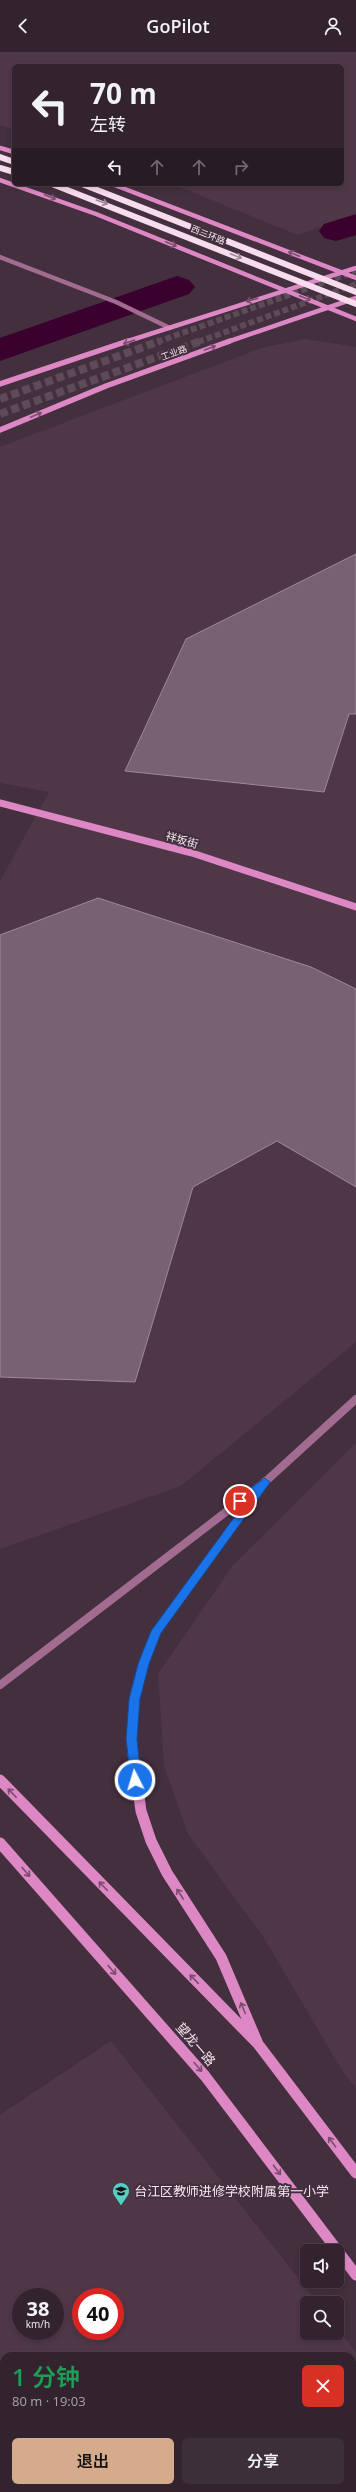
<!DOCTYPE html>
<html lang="zh">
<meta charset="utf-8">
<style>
:root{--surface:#32232e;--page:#3d2f3a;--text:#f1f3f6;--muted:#a8a4aa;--line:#4d404a;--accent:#d6ab8b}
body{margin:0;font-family:"Open Sans","Noto Sans SC",sans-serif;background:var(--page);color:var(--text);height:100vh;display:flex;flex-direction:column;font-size:15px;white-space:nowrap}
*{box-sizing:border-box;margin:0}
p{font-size:13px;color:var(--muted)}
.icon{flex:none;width:22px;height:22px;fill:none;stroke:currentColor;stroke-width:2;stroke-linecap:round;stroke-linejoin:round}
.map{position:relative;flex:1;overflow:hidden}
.side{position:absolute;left:0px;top:2300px;width:356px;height:140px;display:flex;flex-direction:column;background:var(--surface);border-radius:12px 12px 0 0;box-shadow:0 2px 6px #0003,0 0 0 1px var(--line)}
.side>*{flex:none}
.guide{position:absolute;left:12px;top:12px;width:332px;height:122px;border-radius:6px;box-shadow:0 2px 6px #0003,0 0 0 1px var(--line);background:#32232e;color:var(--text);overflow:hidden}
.controls{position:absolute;left:300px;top:2192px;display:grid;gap:8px}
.controls a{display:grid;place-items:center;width:44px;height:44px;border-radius:6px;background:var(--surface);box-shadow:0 2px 6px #0003,0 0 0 1px var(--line);font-size:20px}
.speed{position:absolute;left:12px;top:2236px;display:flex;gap:8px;font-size:20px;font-weight:700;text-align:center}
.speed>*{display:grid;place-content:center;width:52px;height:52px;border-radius:50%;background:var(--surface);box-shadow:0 2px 6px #0003,0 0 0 1px var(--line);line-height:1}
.speed small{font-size:10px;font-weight:400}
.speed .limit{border:6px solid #d22;background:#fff;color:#111}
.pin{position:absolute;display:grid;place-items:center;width:34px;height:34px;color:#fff;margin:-17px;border:2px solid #fff;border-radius:50%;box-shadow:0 1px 4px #0007}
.me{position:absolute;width:44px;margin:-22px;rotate:355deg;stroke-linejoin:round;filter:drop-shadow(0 0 3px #0008)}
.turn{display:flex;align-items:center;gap:14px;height:84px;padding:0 12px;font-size:18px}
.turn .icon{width:52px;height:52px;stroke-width:2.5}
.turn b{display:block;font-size:28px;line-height:34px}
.lanes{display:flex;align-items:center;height:38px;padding:0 12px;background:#0003;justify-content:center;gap:20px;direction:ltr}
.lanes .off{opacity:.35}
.round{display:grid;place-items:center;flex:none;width:42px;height:42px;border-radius:6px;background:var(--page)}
.headline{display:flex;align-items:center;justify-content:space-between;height:68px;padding:0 12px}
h1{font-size:24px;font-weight:600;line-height:30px;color:#1e9e55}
.cta{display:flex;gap:8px;margin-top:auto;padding:8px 12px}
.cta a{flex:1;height:46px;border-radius:6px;background:var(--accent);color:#111;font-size:16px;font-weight:600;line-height:46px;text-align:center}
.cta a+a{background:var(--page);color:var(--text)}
header{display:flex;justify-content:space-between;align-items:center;height:52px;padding:0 12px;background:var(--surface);font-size:18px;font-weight:600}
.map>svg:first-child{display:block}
</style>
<header><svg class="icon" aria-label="back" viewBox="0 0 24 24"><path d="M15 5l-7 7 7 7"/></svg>GoPilot<svg class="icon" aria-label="person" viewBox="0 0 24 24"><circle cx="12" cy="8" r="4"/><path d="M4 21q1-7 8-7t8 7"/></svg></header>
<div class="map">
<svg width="356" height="2440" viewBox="0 0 356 2440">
<rect width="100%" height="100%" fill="#432f3d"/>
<path fill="#503748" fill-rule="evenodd" d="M0 0H356V163L298 183 172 132H342V14H14V77L0 73Z
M305 287 356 295V1290L181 1434 0 1497V829L49 740 0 731V395L261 296Z
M356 1391V2036L343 2020 264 1886 188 1782 164 1714 158 1622 233 1513Z
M111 1989 318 2251H307V2281H337V2276L356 2300V2440H0V2063ZM21 2245H55V2279H21ZM81 2245H115V2279H81ZM4 2304H352V2436H4Z"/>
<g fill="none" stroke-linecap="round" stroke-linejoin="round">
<path fill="#3a002e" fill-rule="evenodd" d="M356 162V183L336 189 324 186 319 179 324 172Z
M177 224 189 228 195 235 189 242 0 309V286Z"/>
</g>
<path fill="#786271" stroke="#9f8897" d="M356 502V662H349L324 740 125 719 186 587Z
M98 846 311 915 356 937V1135L277 1089 193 1135 135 1330 0 1325V883Z"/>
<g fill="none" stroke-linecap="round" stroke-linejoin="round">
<path stroke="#5e4b58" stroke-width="6" stroke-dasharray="6 3" stroke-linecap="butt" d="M157 290 356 219
M198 290 356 232"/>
<path stroke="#5e4b58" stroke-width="8" stroke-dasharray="8 4" stroke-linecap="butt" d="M0 347 160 289
M0 362 201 289"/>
<path stroke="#a26c91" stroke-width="4.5" d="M0 205 116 250 170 276"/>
<path stroke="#a26c91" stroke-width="8" d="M0 1633 265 1430 356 1347"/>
<path stroke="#dd88c4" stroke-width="4.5" d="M0 96 14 100
M0 128 96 162 356 267
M112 132 356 226
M125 290 356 216
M227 290 356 246"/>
<path stroke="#dd88c4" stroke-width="5.5" d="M0 332 128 289
M0 378 106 334 230 289"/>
<path stroke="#dd88c4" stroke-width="7" d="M0 751 192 801 356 855"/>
<path stroke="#dd88c4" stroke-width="8" d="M133 1703 131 1687 134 1647 143 1612 157 1579 265 1430"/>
<path stroke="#dd88c4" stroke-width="11" d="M133 1702 141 1759 151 1789 167 1821 221 1905 258 1992
M0 1728 258 1992 356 2121
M0 1791 205 2024 356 2223"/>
<path stroke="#f7dcee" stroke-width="6" d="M0 105 14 110
M0 116 14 120"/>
<path stroke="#f7dcee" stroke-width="6" d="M52 132 356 252
M82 132 356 240"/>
</g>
<defs><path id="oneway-shaft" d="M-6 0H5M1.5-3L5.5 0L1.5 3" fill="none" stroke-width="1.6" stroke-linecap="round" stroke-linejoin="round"/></defs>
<g stroke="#794e6c">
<use href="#oneway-shaft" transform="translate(50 145) rotate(21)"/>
<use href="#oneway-shaft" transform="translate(171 192) rotate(22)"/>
<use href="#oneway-shaft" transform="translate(294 202) rotate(-159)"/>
<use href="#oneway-shaft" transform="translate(305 246) rotate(22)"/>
<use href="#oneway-shaft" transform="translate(252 248) rotate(163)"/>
<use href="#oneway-shaft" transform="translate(129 290) rotate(161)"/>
<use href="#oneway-shaft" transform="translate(210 296) rotate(-20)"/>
<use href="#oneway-shaft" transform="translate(36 363) rotate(-23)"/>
<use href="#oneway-shaft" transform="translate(12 1741) rotate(-134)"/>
<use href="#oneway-shaft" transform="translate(26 1820) rotate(49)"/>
<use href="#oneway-shaft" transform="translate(103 1834) rotate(-134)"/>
<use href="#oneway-shaft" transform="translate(180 1842) rotate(-123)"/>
<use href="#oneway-shaft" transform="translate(112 1918) rotate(49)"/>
<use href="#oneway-shaft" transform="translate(194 1927) rotate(-134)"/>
<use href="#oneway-shaft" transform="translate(243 1956) rotate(-113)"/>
<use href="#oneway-shaft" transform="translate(198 2015) rotate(49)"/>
<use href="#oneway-shaft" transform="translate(332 2090) rotate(-127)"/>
<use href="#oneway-shaft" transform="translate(277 2118) rotate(53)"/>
</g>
<g stroke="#9d8696">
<use href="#oneway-shaft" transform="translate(102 150) rotate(20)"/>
<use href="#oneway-shaft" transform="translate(236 204) rotate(22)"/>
</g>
<path fill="#1a73e8" stroke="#114b97" d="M265 1426 270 1430 269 1432 161 1581 149 1612 140 1647 137 1687 141 1728 135 1733 131 1731 126 1687 129 1647 138 1612 151 1579 244 1452H237V1446Z"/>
<defs>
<symbol id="school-pin" viewBox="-11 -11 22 30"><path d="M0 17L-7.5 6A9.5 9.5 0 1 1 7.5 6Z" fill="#55cec5" stroke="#432f3d"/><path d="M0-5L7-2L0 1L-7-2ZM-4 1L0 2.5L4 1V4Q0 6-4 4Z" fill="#111"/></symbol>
</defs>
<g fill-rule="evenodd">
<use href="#school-pin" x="111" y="2129" width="20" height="27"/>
</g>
<g text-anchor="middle" stroke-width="4" stroke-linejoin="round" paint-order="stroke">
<g font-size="9" fill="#f4e7ef" stroke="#432f3d">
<text transform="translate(208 183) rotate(22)" y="3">西二环路</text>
<text transform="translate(174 301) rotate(-20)" y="3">工业路</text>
</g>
<g font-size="11" fill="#f4e7ef" stroke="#432f3d">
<text transform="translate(182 788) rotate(16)" y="4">祥坂街</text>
</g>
<g font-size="13" fill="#f4e7ef" stroke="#432f3d">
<text transform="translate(196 1992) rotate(49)" y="5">望龙一路</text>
</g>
<g font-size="13" fill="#f4e7ef" stroke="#432f3d" text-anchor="start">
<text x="134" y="2144">台江区教师进修学校附属第一小学</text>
</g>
</g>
</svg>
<div class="controls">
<a><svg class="icon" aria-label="sound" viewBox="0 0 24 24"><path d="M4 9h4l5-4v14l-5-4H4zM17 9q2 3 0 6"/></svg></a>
<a><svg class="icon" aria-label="search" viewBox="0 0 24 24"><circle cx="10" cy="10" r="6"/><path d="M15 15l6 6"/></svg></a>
</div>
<div class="speed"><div>38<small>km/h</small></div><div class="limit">40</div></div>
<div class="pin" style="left:240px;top:1449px;background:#d93025"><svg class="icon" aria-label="arrive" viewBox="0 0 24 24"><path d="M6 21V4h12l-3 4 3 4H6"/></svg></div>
<svg class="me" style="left:135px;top:1728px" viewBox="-20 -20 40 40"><circle r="17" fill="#1a73e8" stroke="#fff" stroke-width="3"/><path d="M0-11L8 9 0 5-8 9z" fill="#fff"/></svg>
<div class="guide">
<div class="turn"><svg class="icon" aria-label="left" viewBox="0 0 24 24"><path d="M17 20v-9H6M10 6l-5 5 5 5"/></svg><div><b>70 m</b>左转</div></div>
<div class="lanes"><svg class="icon" aria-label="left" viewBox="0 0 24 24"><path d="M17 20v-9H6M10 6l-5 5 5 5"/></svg><svg class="icon off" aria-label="ahead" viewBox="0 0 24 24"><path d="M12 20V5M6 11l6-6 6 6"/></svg><svg class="icon off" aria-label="ahead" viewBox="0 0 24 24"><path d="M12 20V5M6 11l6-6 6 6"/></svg><svg class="icon off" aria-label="right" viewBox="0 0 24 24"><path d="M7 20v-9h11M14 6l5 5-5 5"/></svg></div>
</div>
<section class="side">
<div class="headline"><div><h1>1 分钟</h1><p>80 m · 19:03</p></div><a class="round" style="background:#d93025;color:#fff"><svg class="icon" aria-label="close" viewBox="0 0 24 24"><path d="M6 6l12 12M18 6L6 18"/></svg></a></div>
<div class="cta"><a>退出</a><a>分享</a></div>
</section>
</div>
